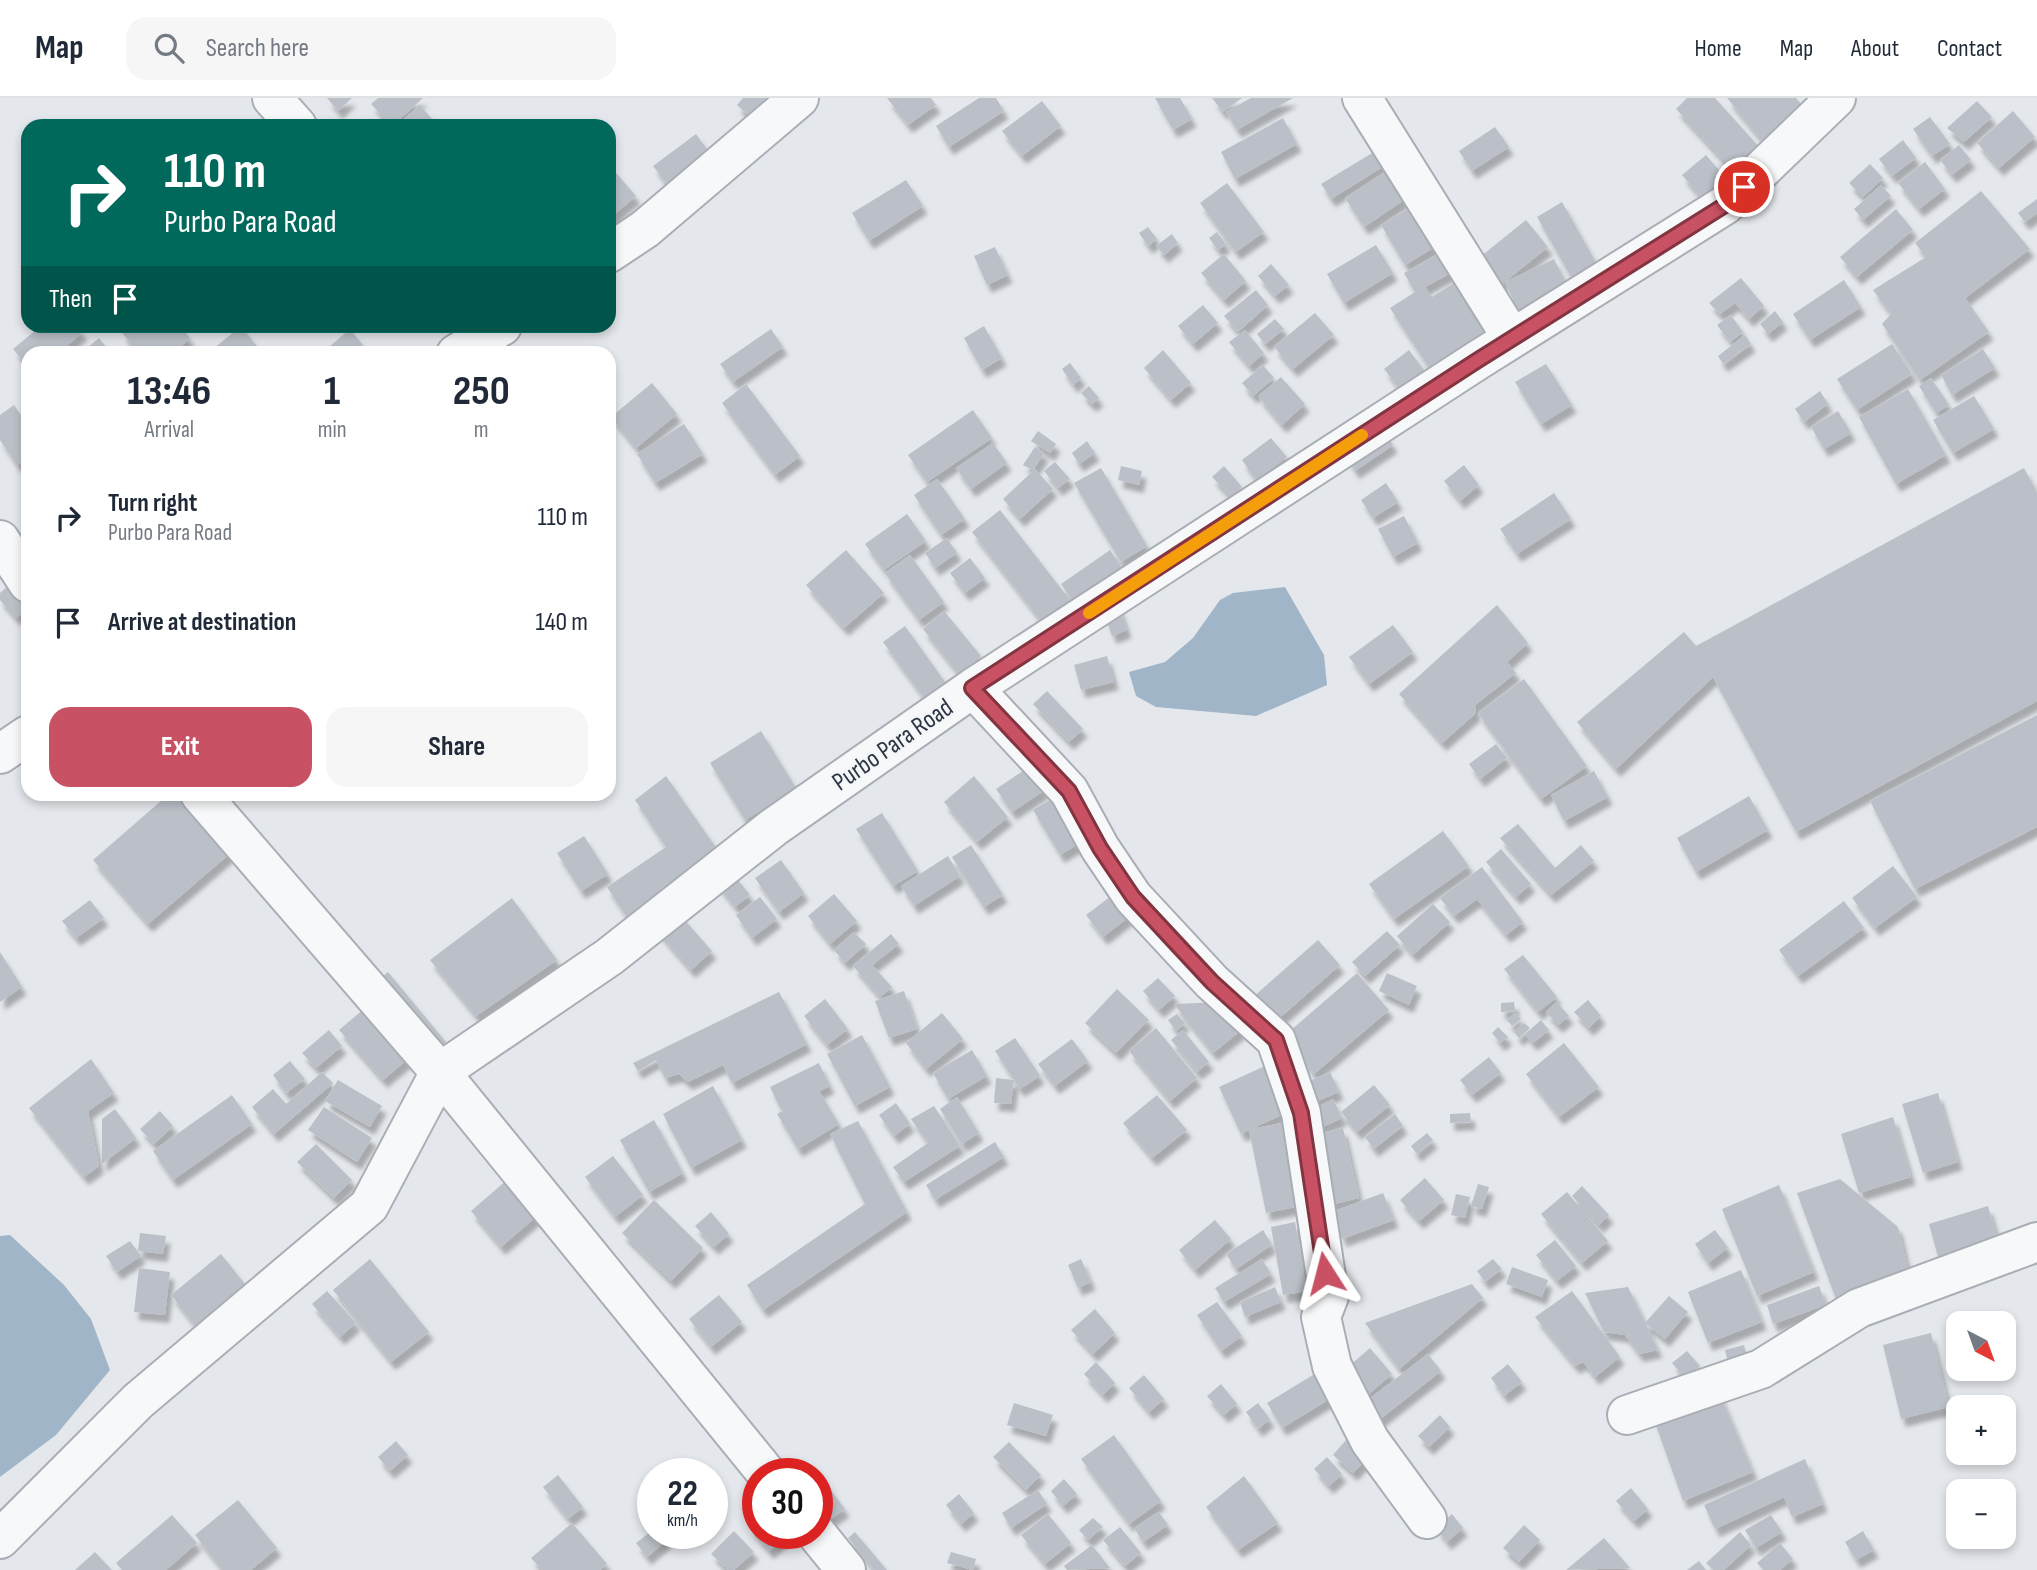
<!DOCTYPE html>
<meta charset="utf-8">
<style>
:root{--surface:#fff;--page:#f6f6f7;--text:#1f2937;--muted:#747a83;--line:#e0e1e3;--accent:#c85164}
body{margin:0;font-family:"Sofia Sans Condensed",sans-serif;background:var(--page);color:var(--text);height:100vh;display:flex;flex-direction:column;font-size:26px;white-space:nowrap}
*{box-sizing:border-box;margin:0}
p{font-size:23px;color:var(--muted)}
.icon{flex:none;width:38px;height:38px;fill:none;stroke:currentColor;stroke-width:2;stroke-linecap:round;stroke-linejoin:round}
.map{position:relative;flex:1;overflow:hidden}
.sheet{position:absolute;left:21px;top:248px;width:595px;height:455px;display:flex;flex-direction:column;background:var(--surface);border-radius:21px;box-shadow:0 4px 10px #0003}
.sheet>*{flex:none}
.guide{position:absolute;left:21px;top:21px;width:595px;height:214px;border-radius:21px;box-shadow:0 4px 10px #0003;background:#00695c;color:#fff;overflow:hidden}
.needle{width:46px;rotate:139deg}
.buttons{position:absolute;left:1946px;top:1213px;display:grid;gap:14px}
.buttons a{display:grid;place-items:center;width:70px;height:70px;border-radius:14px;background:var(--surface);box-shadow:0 4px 10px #0003;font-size:35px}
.speed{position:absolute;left:637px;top:1360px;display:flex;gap:14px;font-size:35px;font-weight:700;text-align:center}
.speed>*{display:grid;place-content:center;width:91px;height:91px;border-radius:50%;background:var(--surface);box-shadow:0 4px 10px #0003;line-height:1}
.speed small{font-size:18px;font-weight:400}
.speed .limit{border:10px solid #d22;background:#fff;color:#111}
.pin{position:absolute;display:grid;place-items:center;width:60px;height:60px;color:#fff;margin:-30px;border:4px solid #fff;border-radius:50%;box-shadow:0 2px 7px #0007}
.me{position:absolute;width:77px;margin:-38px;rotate:351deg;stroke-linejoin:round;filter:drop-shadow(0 0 5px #0008)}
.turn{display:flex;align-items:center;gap:24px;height:147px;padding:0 28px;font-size:32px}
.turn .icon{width:91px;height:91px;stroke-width:2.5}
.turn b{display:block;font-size:49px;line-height:60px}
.then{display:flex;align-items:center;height:66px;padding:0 28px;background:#0003;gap:14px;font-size:26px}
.eta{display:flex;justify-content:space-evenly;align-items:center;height:119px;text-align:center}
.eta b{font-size:42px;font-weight:700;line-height:49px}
.action{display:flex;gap:14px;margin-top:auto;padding:14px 28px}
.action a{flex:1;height:80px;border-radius:21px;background:var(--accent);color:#fff;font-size:28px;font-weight:700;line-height:80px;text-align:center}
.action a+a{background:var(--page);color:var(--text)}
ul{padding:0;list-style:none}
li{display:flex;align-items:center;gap:21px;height:105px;padding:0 28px}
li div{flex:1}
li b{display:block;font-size:26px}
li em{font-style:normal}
header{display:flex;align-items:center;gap:42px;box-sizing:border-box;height:98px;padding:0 35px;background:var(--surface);border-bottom:2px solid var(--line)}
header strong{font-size:33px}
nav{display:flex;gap:38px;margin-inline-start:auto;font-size:24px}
.search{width:490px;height:63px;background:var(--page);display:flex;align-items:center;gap:18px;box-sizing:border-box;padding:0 24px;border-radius:21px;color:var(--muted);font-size:26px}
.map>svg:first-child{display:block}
</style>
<header>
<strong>Map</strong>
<div class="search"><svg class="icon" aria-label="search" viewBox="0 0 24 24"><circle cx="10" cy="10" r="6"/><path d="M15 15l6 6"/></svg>Search here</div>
<nav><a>Home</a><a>Map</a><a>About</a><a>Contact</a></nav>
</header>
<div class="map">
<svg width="2037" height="1472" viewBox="0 0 2037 1472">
<defs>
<filter id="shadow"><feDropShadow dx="4.5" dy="8" stdDeviation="2" flood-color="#0004"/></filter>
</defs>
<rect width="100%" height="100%" fill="#e4e7eb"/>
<path fill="#a1b5c9" d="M1285 489 1324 557 1327 587 1256 618 1156 609 1136 598 1129 574 1165 564 1193 540 1220 502 1233 495Z
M10 1137 64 1187 91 1221 110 1272 56 1337 0 1379V1138Z"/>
<path fill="#bbc0c8" filter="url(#shadow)" d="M327 0H352L338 13Z
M378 0H423L392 28 371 6Z
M743 0H779L756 24 737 7Z
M887 0H931L936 7 908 27Z
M979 0H996L1004 13 949 49 936 28Z
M1155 0H1180L1192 21 1173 32Z
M1212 0H1242L1223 14Z
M1251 0H1293L1237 32 1226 14Z
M1687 0H1715L1762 52 1736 76 1676 11Z
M1727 0H1796L1810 16 1769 51Z
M1042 3 1061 28 1022 58 1002 33Z
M1977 3 1992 19 1964 44 1947 30Z
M420 7 438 28H396Z
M2013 13 2035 39 1999 70 1977 45Z
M1930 19 1950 46 1932 58 1913 31Z
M1283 20 1297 46 1235 81 1221 54Z
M1495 29 1509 49 1472 73 1459 53Z
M696 36 712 58 670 90 653 68Z
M1903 42 1916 60 1892 78 1879 61Z
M1959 47 1971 62 1952 77 1940 62Z
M1382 49 1392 63 1331 101 1321 86Z
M1706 57 1730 85 1706 105 1682 77Z
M1925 64 1945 91 1919 111 1898 85Z
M1870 66 1883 80 1863 99 1849 85Z
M609 67 636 98 609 121Z
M1391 70 1410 98 1364 129 1345 100Z
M906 82 923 108 869 143 852 115Z
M1227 85 1264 134 1236 154 1200 105Z
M1881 87 1891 98 1863 122 1854 111Z
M1981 93 2030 151 1965 200 1989 234 1920 282 1882 226 1891 216 1873 192 1926 159 1915 145Z
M2037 101V115L2025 124 2018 115Z
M1562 104 1604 179 1579 193 1537 119Z
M1418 105 1443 144 1405 167 1381 127Z
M1896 111 1913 132 1857 179 1840 159Z
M1526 122 1548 149 1502 186 1480 159Z
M1148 129 1157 141 1148 148 1139 135Z
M1217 134 1226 146 1218 152 1209 140Z
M1172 136 1178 145 1164 157 1156 148Z
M1376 147 1393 175 1344 205 1327 176Z
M995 149 1008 177 987 187 974 158Z
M1445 152 1456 172 1425 189 1432 199 1463 179 1495 227 1430 271 1390 210 1415 194 1404 175Z
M1224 156 1246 183 1224 202 1201 175Z
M1554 161 1572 197 1522 221 1505 184Z
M1271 166 1289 187 1275 198 1258 178Z
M1741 180 1764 208 1749 221 1735 205 1720 216 1709 205Z
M1844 182 1861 209 1810 242 1793 216Z
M1256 192 1268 207 1238 234 1224 218Z
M1203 207 1218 225 1193 246 1178 228Z
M1775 213 1783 224 1768 236 1760 226Z
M1315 215 1334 237 1293 271 1274 249Z
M1731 217 1743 234 1730 244 1717 227Z
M1275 221 1284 231 1265 246 1257 236Z
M33 228H77L83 234 57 256H28V269L13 251 36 232Z
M131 228H180L190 240 172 256H140L122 235Z
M241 228 263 256H207Z
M984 228 1002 260 982 272 964 240Z
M350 231 370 256H321Z
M771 231 783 249 733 284 720 266Z
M1245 232 1264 255 1249 268 1229 244Z
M1745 237 1751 246 1723 266 1718 258Z
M99 240 112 256H80Z
M1892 246 1912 276 1857 312 1837 281Z
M1983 251 1995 270 1952 297 1941 277Z
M1163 252 1191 285 1171 302 1144 270Z
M1409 252 1427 276 1402 294 1384 271Z
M1070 265 1081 280 1073 287 1062 271Z
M1546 266 1572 307 1541 326 1515 284Z
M1263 267 1274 280 1253 298 1242 285Z
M1281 279 1305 306 1282 327 1258 298Z
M1931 280 1949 307 1936 315 1919 288Z
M652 285 677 316 636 350 611 319Z
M746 286 800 358 775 377 722 305Z
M1089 288 1099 300 1092 306 1081 295Z
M1908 291 1946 357 1896 386 1859 319Z
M1820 293 1828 306 1804 324 1795 311Z
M1974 298 1994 331 1953 355 1933 322Z
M14 307 28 327V359L17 367 0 342V317Z
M973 312 992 340 927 384 908 357Z
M1838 313 1851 335 1824 351 1811 329Z
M684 326 703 356 655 385 637 356Z
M1038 333 1056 346 1050 355 1031 343Z
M1384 334 1393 347 1355 373 1347 360Z
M1271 340 1287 359 1256 382 1242 362Z
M1087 343 1095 355 1079 366 1072 355Z
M993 345 1007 365 971 391 956 370Z
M1035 349 1044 355 1033 372 1023 367Z
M1055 364 1070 381 1058 390 1044 373Z
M1464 367 1479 387 1460 403 1444 383Z
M1121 368 1142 373 1139 387 1118 382Z
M1224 368 1242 389 1231 399 1212 379Z
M1101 370 1147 448 1121 464 1074 385Z
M2024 370 2037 394V603L1796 734 1713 579 1616 671 1577 624 1684 534 1696 548Z
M1035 371 1053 391 1020 421 1003 401Z
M937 381 965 421 941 437 914 397Z
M1386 385 1398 404 1373 420 1361 402Z
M1554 395 1571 421 1517 456 1500 431Z
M1000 412 1070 502 1042 524 972 434Z
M907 416 926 443 884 472 865 446Z
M1404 418 1418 445 1393 459 1378 431Z
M947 440 957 455 935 470 925 455Z
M846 452 884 495 844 530 806 487Z
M1110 452 1123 471 1074 505 1061 486Z
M910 457 944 504 919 522 885 475Z
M970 460 985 480 965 495 950 475Z
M14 482 28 498V510L16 520 0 502V495Z
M1118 506 1127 532 1112 538 1103 512Z
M1497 507 1528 545 1507 564 1516 575 1475 607 1476 615 1442 645 1399 596Z
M944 513 981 558 959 576 923 531Z
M1393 527 1413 554 1369 586 1349 559Z
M905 528 948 588 927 604 883 544Z
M1107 558 1114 584 1081 592 1074 567Z
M1524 581 1587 668 1541 701 1478 615Z
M1047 593 1083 631 1069 644 1033 606Z
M2037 617V729L1915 791 1870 703Z
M761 633 796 690 745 722 710 665Z
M1496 646 1507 660 1480 681 1469 666Z
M1029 669 1045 692 1012 714 996 691Z
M1594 673 1608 699 1564 723 1551 697Z
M666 678 717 751 628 821 607 789 666 749 635 702Z
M974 678 1008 719 977 744 944 704Z
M1063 694 1090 739 1060 757 1033 712Z
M169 696H186L234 752 148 826 93 762Z
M1749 698 1768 732 1696 774 1677 740Z
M882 715 918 773 893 788 856 731Z
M1518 726 1555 770 1581 747 1594 763 1551 797 1500 740Z
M1443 733 1469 768 1394 821 1369 786Z
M584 738 608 776 581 793 557 755Z
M971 747 1003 797 984 809 952 759Z
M1501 751 1531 786 1516 799 1486 764Z
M948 758 960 778 914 808 901 788Z
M781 762 804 795 779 814 755 780Z
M1893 768 1917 799 1875 830 1852 800Z
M1482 769 1523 824 1506 837 1477 801 1454 818 1440 800Z
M729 771 750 797 735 809 714 782Z
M1119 792 1135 814 1103 839 1086 817Z
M834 796 857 823 830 846 808 818Z
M760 799 777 821 752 840 736 817Z
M512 800 557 862 476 918 430 862Z
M90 802 104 820 76 840 62 823Z
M1844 803 1864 830 1798 878 1779 852Z
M1433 806 1450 824 1413 857 1397 838Z
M675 811 712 853 691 872 654 829Z
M1387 833 1400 847 1365 878 1352 864Z
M854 834 866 846 845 865 834 852Z
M891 836 899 846 872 867 892 889 880 899 853 868Z
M1318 842 1340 867 1275 924 1253 899Z
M0 854 22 889 0 904Z
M1523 857 1557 899 1538 914 1504 871Z
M388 874 446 944 428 959 370 889Z
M1357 875 1389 912 1314 976 1283 939Z
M1387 875 1417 888 1409 907 1379 893Z
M1158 880 1175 898 1159 912 1143 893Z
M1117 891 1149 922 1116 955 1085 925Z
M904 893 917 931 889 940 875 903Z
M779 894 807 946 732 985 723 967 688 984 679 976 665 980 656 962 638 973 633 965Z
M825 901 848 931 827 947 804 918Z
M1588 902 1601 918 1589 930 1574 914Z
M1222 904 1244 930 1213 955 1174 906Z
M1514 904 1515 913 1501 914V905Z
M1557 904 1569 918 1558 927 1546 914Z
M365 910 409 960 383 982 339 932Z
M942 915 963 941 926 971 906 945Z
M1515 915 1521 921 1512 928 1507 922Z
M1177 916 1185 925 1176 933 1168 922Z
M1541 922 1549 932 1533 945 1525 936Z
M1524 925 1530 930 1519 940 1514 934Z
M1498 929 1508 939 1500 945 1492 935Z
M1156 930 1197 980 1170 1003 1129 953Z
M329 932 342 948 316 970 302 955Z
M1183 932 1209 964 1197 974 1171 942Z
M862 937 890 989 855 1008 827 956Z
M1015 940 1040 978 1020 991 995 953Z
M1072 941 1088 963 1055 988 1038 966Z
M1564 945 1599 989 1559 1019 1526 976Z
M972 952 987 978 948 1001 933 975Z
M1489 959 1501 975 1472 997 1460 982Z
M91 961 114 995 88 1013 99 1068 84 1079 29 1010Z
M290 963 305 981 286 995 273 977Z
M819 965 830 988 819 993 839 1026 798 1051 777 1016 799 1003 781 1012 770 989Z
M1265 968 1286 1015 1251 1031 1293 1023 1310 1106 1266 1115 1249 1032 1241 1036 1219 989Z
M322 974 333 985 274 1036 252 1009 273 991 286 1006Z
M1330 974 1339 994 1310 1006 1302 986Z
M996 980 1014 982 1011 1006 994 1005Z
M338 982 382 1008 370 1029 325 1003Z
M1374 987 1390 1007 1357 1034 1341 1014Z
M713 988 742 1042 691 1070 663 1016Z
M1938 995 1958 1064 1923 1075 1902 1006Z
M232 997 252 1026 173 1082 153 1053Z
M1157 997 1187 1032 1152 1060 1123 1025Z
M957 999 979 1035 962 1046 940 1011Z
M1333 1001 1342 1020 1316 1032 1308 1014Z
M896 1005 910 1026 894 1038 879 1017Z
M934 1008 960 1048 904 1084 893 1069 928 1045 911 1021Z
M324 1009 372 1040 357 1064 308 1032Z
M115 1011 136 1040 102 1066V1021Z
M160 1013 173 1028 154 1046 140 1031Z
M1470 1015 1471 1024 1450 1025V1016Z
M1395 1016 1403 1028 1374 1051 1365 1039Z
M1893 1019 1911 1079 1859 1095 1841 1036Z
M654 1022 683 1075 649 1094 620 1042Z
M858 1023 907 1114 763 1212 747 1187 865 1106 830 1036Z
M1343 1030 1359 1100 1326 1108 1309 1038Z
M1427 1035 1433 1042 1417 1056 1411 1048Z
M995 1044 1004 1059 935 1102 926 1087Z
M316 1046 352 1082 334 1100 297 1064Z
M613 1058 643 1097 615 1119 585 1079Z
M529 1063 560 1098 501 1149 471 1113Z
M1425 1080 1444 1102 1419 1123 1400 1102Z
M1840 1081 1898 1129 1909 1177 1837 1204 1797 1095Z
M1478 1086 1489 1089 1482 1111 1471 1108Z
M1779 1087 1814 1174 1757 1198 1722 1111Z
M1582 1088 1609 1117 1599 1127 1572 1098Z
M1567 1094 1608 1143 1582 1165 1541 1116Z
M1383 1095 1394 1122 1342 1141 1332 1114Z
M1456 1096 1470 1099 1465 1120 1451 1117Z
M654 1102 703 1150 671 1183 622 1135Z
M1988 1108 2000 1149 1940 1166 1929 1126Z
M711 1114 729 1136 714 1149 695 1128Z
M1215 1122 1231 1141 1195 1172 1179 1152Z
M1295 1124 1308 1193 1283 1197 1271 1129Z
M1263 1132 1272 1147 1236 1171 1226 1156Z
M1715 1132 1728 1150 1708 1165 1695 1146Z
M140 1135 166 1138 163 1156 138 1153Z
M1555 1142 1576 1168 1557 1183 1536 1157Z
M130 1143 141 1158 117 1174 106 1158Z
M221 1156 245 1186 195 1227 171 1197Z
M370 1161 429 1234 391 1264 333 1192Z
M1081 1161 1091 1184 1078 1190 1068 1167Z
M1262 1161 1271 1176 1224 1204 1215 1190Z
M1493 1161 1502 1171 1485 1184 1477 1173Z
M1512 1169 1548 1182 1542 1199 1506 1186Z
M139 1170 170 1174 165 1217 134 1214Z
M1741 1172 1762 1224 1708 1245 1688 1194Z
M1472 1186 1483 1200 1399 1271 1365 1225Z
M1819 1188 1826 1207 1773 1226 1767 1207Z
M1275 1189 1281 1204 1245 1219 1240 1204Z
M1628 1189 1643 1220 1658 1252 1639 1256 1625 1237 1604 1234 1585 1195Z
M327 1193 356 1225 340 1239 312 1206Z
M1572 1193 1620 1259 1595 1279 1583 1264 1575 1268 1535 1219Z
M719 1197 742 1224 711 1249 689 1221Z
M1669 1198 1688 1214 1665 1241 1645 1225Z
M1217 1204 1242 1238 1221 1253 1197 1217Z
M1095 1211 1115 1235 1093 1256 1071 1232Z
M1931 1235 1949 1309 1901 1321 1883 1247Z
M1744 1247 1750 1268 1730 1273 1725 1252Z
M1370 1250 1392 1276 1364 1300 1342 1274Z
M1687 1253 1700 1268 1686 1281 1672 1265Z
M1428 1256 1441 1273 1374 1326 1360 1308Z
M1096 1264 1115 1285 1103 1297 1084 1276Z
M1508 1266 1522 1284 1504 1298 1491 1280Z
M1326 1269 1341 1294 1282 1330 1267 1305Z
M1144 1277 1164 1301 1149 1314 1129 1290Z
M1221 1286 1237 1306 1224 1317 1207 1298Z
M1718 1292 1753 1374 1683 1403 1653 1319Z
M1014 1305 1053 1317 1046 1338 1007 1327Z
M1258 1305 1270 1321 1258 1331 1246 1314Z
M1440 1317 1450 1329 1429 1349 1418 1338Z
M1114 1337 1161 1403 1129 1426 1081 1361Z
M1346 1342 1367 1360 1353 1375 1333 1357Z
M396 1343 408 1357 390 1373 378 1359Z
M1009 1344 1041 1377 1026 1392 993 1359Z
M1327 1359 1342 1376 1329 1388 1314 1371Z
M1805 1361 1823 1406 1792 1419 1784 1399 1715 1431 1704 1407Z
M558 1377 583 1409 568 1421 543 1389Z
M1244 1378 1278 1425 1238 1452 1206 1409Z
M1064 1381 1077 1396 1063 1408 1051 1393Z
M823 1382 845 1411 827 1424 817 1411V1386Z
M1631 1390 1648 1411 1634 1423 1616 1403Z
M1038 1392 1047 1406 1011 1430 1002 1415Z
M959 1396 974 1415 961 1426 946 1407Z
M238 1402 277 1450 251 1472H223L195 1437Z
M1159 1414 1168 1427 1143 1444 1134 1430Z
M1048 1416 1071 1445 1045 1466 1021 1437Z
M1452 1416 1463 1430 1447 1444 1436 1430Z
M172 1417 197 1445 166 1472H122L116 1465Z
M1771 1417 1782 1434 1756 1450 1745 1432Z
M1093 1420 1103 1429 1088 1442 1079 1432Z
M758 1422V1435H791L769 1453 750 1429Z
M572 1425 607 1466 600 1472H542L531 1460Z
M1524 1427 1540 1442 1519 1464 1503 1450Z
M1120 1429 1141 1455 1125 1468 1103 1442Z
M653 1432V1435H662L667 1442 647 1459 636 1445Z
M734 1433 754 1454 734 1472H728L711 1456Z
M1863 1433 1874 1452 1856 1462 1845 1444Z
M855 1434 887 1472H874L848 1440Z
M1740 1434 1751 1447 1724 1472H1713L1706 1465Z
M1604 1440 1630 1470 1566 1472Z
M1780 1445 1793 1461 1780 1472H1763L1757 1465Z
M1092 1447 1110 1470 1067 1472 1064 1468Z
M95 1454 112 1472H75Z
M951 1454 976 1461 973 1472 947 1465Z
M1699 1463 1706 1472H1687Z"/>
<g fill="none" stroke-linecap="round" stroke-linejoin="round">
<defs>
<path id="minor" d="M272 0 297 28
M1362 0 1512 240
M609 155 645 131 799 0
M456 256 502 228
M0 442 28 485
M973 590 1069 693 1100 750 1133 799 1212 884 1276 942 1301 1015 1329 1198 1321 1219 1332 1268 1370 1343 1427 1421
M0 656 28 637
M200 696 440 974 767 1376
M1627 1317 1761 1271 1859 1210 2037 1144
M816 1435 846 1472
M0 1441 138 1303 369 1108 440 974 609 859 774 729 973 590 1478 262 1725 107 1836 0"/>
</defs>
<use href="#minor" stroke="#a9aeb5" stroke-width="42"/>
<use href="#minor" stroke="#f7f8f9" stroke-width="38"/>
</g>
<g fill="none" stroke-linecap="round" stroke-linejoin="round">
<defs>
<path id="route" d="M1325 1175 1301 1015 1276 942 1212 884 1133 799 1100 750 1069 693 972 590 1478 262 1725 107 1744 89"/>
</defs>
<use href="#route" stroke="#823541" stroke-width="18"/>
<use href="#route" stroke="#c85164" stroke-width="12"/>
<path stroke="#f59e0b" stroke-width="12" d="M1089 515 1362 337"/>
</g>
<g text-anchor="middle" stroke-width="5" stroke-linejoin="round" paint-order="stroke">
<g font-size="26" fill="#2c3543" stroke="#f4f6f8">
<text transform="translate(892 646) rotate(-35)" y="9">Purbo Para Road</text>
</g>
</g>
</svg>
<div class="buttons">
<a><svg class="needle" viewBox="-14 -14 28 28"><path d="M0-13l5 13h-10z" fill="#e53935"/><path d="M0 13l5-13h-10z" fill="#747a83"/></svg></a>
<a>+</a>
<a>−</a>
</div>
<div class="speed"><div>22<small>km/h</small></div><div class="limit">30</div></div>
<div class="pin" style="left:1744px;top:89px;background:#d93025"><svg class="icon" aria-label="arrive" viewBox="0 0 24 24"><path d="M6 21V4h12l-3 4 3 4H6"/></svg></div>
<svg class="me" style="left:1325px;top:1175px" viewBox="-20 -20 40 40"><path d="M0-17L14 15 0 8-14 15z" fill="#c85164" stroke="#fff" stroke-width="4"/></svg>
<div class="guide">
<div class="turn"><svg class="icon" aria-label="right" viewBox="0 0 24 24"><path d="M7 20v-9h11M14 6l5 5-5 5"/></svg><div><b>110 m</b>Purbo Para Road</div></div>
<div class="then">Then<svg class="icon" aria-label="arrive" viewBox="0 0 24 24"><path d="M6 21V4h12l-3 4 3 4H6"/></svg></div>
</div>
<section class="sheet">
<div class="eta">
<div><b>13:46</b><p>Arrival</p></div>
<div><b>1</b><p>min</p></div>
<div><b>250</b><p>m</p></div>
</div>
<ul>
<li><svg class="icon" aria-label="right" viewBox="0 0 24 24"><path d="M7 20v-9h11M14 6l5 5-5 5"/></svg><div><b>Turn right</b><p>Purbo Para Road</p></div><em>110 m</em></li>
<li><svg class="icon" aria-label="arrive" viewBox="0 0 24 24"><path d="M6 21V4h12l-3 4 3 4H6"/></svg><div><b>Arrive at destination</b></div><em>140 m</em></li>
</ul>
<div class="action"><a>Exit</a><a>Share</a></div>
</section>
</div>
